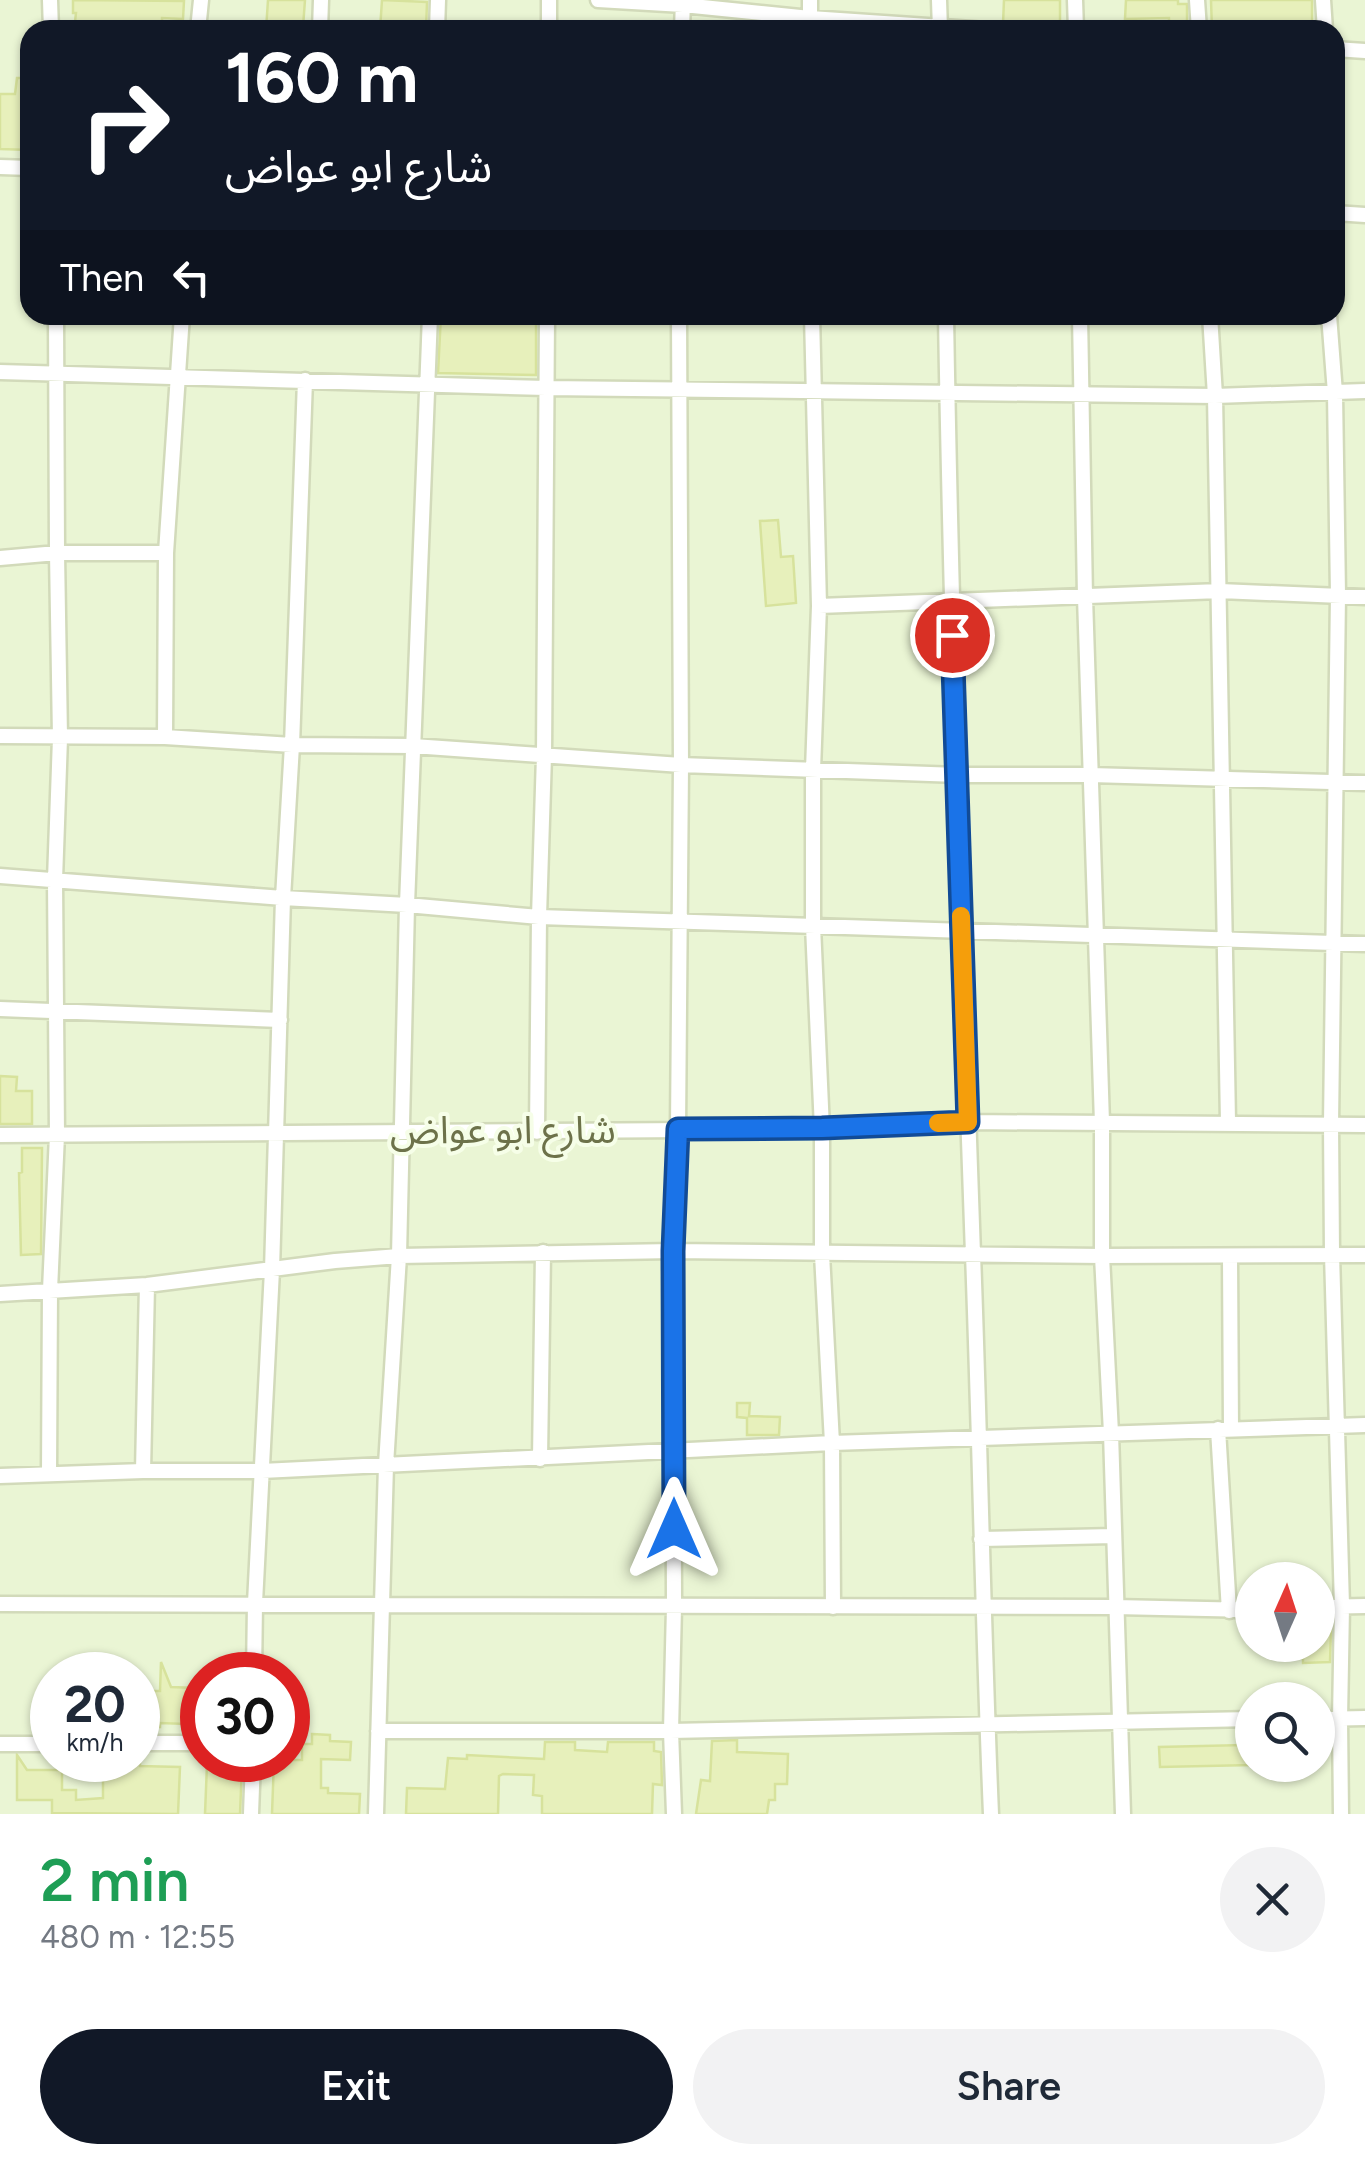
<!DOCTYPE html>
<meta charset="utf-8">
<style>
:root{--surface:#fff;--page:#f2f2f3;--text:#1f2937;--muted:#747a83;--accent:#111827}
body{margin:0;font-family:Figtree,"Noto Sans Arabic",sans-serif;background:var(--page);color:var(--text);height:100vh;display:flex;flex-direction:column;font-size:38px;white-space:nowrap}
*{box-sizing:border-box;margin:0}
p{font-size:32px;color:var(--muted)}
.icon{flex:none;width:55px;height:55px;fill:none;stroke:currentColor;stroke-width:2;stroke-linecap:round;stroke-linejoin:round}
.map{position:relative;height:1814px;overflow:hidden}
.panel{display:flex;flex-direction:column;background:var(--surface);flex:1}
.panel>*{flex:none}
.top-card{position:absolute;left:20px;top:20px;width:1325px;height:305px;border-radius:30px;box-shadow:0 2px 8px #0004;background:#111827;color:#fff;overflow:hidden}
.needle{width:65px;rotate:3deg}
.fabs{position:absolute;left:1235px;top:1562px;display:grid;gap:20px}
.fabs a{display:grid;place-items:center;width:100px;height:100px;border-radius:50%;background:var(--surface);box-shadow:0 2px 8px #0004;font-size:50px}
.speed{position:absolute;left:30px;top:1652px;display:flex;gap:20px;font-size:50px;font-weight:700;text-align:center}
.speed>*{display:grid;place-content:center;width:130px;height:130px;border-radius:50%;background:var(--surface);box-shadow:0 2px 8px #0004;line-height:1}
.speed small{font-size:25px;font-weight:400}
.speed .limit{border:15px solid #d22;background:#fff;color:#111}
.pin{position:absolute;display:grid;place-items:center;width:85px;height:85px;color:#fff;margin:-42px;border:5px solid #fff;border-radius:50%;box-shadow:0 2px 10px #0007}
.me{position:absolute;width:110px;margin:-55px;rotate:0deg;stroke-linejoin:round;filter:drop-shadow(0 0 8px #0008)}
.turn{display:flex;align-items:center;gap:35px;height:210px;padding:0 40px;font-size:45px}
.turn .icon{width:130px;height:130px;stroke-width:2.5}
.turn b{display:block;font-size:70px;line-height:85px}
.then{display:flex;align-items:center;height:95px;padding:0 40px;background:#0003;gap:20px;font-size:38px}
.round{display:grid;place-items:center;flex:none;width:105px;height:105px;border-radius:52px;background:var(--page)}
.headline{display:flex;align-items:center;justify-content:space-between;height:170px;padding:0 40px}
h1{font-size:60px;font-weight:600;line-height:75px;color:#1e9e55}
.button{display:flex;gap:20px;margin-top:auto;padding:20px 40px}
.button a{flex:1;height:115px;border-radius:60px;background:var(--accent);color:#fff;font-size:40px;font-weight:600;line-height:115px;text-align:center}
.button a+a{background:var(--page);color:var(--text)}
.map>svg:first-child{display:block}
</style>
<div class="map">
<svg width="1365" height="1814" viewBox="0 0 1365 1814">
<rect width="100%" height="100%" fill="#f2fbe3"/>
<path fill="#eaf5d4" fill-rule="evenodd" d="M0 0H1365V1814H0ZM30 30H1335V315H30ZM1252 1580H1318V1645H1252ZM52 1675H138V1760H52ZM202 1675H288V1760H202ZM1252 1700H1318V1765H1252Z"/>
<path fill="#e7f0bb" stroke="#d7e29c" stroke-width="2.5" d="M73 0 184 1 183 19 162 18V30H74L76 13H73Z
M268 0H305L303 27 266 30Z
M382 0 427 2 426 30H380Z
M1004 0H1060V24H1003Z
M1126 0H1178V4H1187V30H1169V18L1125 19Z
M1211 0H1312V30H1212Z
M17 78H30V150L0 149V94H15Z
M441 315H536V375L438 373Z
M778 520 781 557 793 556 796 603 766 606 760 521Z
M0 1076 17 1077 16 1091H32V1124H0Z
M22 1148H42L41 1254 21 1255 19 1173 22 1172Z
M737 1403H750L749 1416 780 1417 779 1435H747V1418L737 1417Z
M1318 1630H1331L1330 1662 1303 1663V1645H1318Z
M161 1662 171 1687 196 1688 195 1720H186V1724L160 1723V1727H146L147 1691H160Z
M312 1734 330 1735V1741L351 1742 350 1760 321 1759V1788H328V1793L360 1794 359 1814H272L274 1760H302V1744H312Z
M737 1740V1752L788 1754 787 1784H775V1800H769L767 1814H696L701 1780 710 1781 712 1741Z
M545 1742H575V1750L607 1752 608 1742H654V1751L661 1752 662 1785 653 1784 652 1814H542V1796L533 1795 534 1775 503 1774 499 1776 498 1814H406L407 1788 445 1789 448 1758 467 1759V1755L544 1759Z
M1244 1745V1749H1252V1765L1160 1767 1159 1747Z
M17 1755 27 1770H62V1790H76V1800L103 1798V1773H90V1760H140V1766L180 1767 178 1814 52 1813V1800H17Z
M207 1764 242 1765 240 1814H205Z"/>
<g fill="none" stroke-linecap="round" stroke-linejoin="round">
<defs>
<path id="minor" d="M50 0 51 30
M598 0 683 5 810 18 987 30
M939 0 940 30
M1075 0 1076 30
M1197 0 1199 30
M1323 0 1325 30
M198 30 201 0
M320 30 321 0
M437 30 438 0
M549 30V0
M682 30 683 0
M810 30V0
M1335 49 1365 51
M0 167 30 168
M1335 213 1365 215
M812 315 819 606 813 770V926L822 1129V1254L832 1443 833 1607
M946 315C951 628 962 941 973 1254 980 1441 983 1627 991 1814
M1080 315 1085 597 1102 1123V1256L1111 1433 1123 1814
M1210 315 1215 396 1228 1122
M1329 315 1335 393 1338 595 1331 1124 1332 1254 1342 1606 1340 1719 1341 1814
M0 372 546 388 1215 396 1365 391
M0 558 57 553H166
M819 606 1220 591 1365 597
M0 736 165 737 292 745 413 746 681 765 958 775H1091L1365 783
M165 737 166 553 182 315
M0 876 283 898 407 905 539 917 1365 944
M0 1009 280 1020
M537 1132 539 917 544 755 547 315
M0 1135 822 1129 968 1122 1365 1125
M1230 1256 1231 1429
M0 1294 147 1285 335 1261 399 1256 673 1251 1102 1256 1365 1255
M1218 1429 1229 1611
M540 1459 543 1252
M143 1471 147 1285
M49 1474 50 1290 57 1135 55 880 60 738 57 553 56 315
M0 1476 143 1471H262L832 1443 1365 1425
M981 1539 1113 1536
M0 1604 1115 1607 1252 1610
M1318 1607 1365 1606
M254 1675 255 1603 272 1270 283 898 292 745 305 380
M1318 1719 1365 1718
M378 1731H671L1252 1719
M138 1743H202
M0 1744H52
M251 1814 253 1760
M376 1814 386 1465 399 1256 407 905 430 315
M674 1814 671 1731 674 1607 673 1251 678 1129 681 765 679 315"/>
</defs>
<use href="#minor" stroke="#d2daba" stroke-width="19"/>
<use href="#minor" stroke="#fff" stroke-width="14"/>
</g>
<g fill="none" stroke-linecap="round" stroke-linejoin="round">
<defs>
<path id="route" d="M674 1529 673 1251 678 1129 822 1128 968 1122 952 635"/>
</defs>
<use href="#route" stroke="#114b97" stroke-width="25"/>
<use href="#route" stroke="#1a73e8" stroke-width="18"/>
<path stroke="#f59e0b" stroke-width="18" d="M938 1123 968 1122 961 916"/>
</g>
<g text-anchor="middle" stroke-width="8" stroke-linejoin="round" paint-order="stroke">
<g font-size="38" fill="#6d724a" stroke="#f6fee8">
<text x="503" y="1143">شارع ابو عواض</text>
</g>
</g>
</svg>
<div class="fabs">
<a><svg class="needle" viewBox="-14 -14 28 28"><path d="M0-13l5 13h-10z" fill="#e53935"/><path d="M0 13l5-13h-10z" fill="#747a83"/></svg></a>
<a><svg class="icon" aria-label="search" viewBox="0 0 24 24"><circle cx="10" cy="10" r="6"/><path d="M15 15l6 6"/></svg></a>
</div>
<div class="speed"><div>20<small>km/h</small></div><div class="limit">30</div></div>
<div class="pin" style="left:952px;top:635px;background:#d93025"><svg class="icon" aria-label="arrive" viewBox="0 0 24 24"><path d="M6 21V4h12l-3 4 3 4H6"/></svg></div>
<svg class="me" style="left:674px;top:1529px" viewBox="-20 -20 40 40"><path d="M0-17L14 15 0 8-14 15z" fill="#1a73e8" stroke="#fff" stroke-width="4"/></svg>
<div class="top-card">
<div class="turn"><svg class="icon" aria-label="right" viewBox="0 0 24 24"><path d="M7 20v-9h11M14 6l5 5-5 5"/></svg><div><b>160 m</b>شارع ابو عواض</div></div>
<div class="then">Then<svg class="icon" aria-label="left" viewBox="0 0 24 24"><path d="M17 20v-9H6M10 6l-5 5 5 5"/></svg></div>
</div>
</div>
<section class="panel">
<div class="headline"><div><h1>2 min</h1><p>480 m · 12:55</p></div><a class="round"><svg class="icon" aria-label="close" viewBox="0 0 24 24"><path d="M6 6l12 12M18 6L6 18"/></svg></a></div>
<div class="button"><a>Exit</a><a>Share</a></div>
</section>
